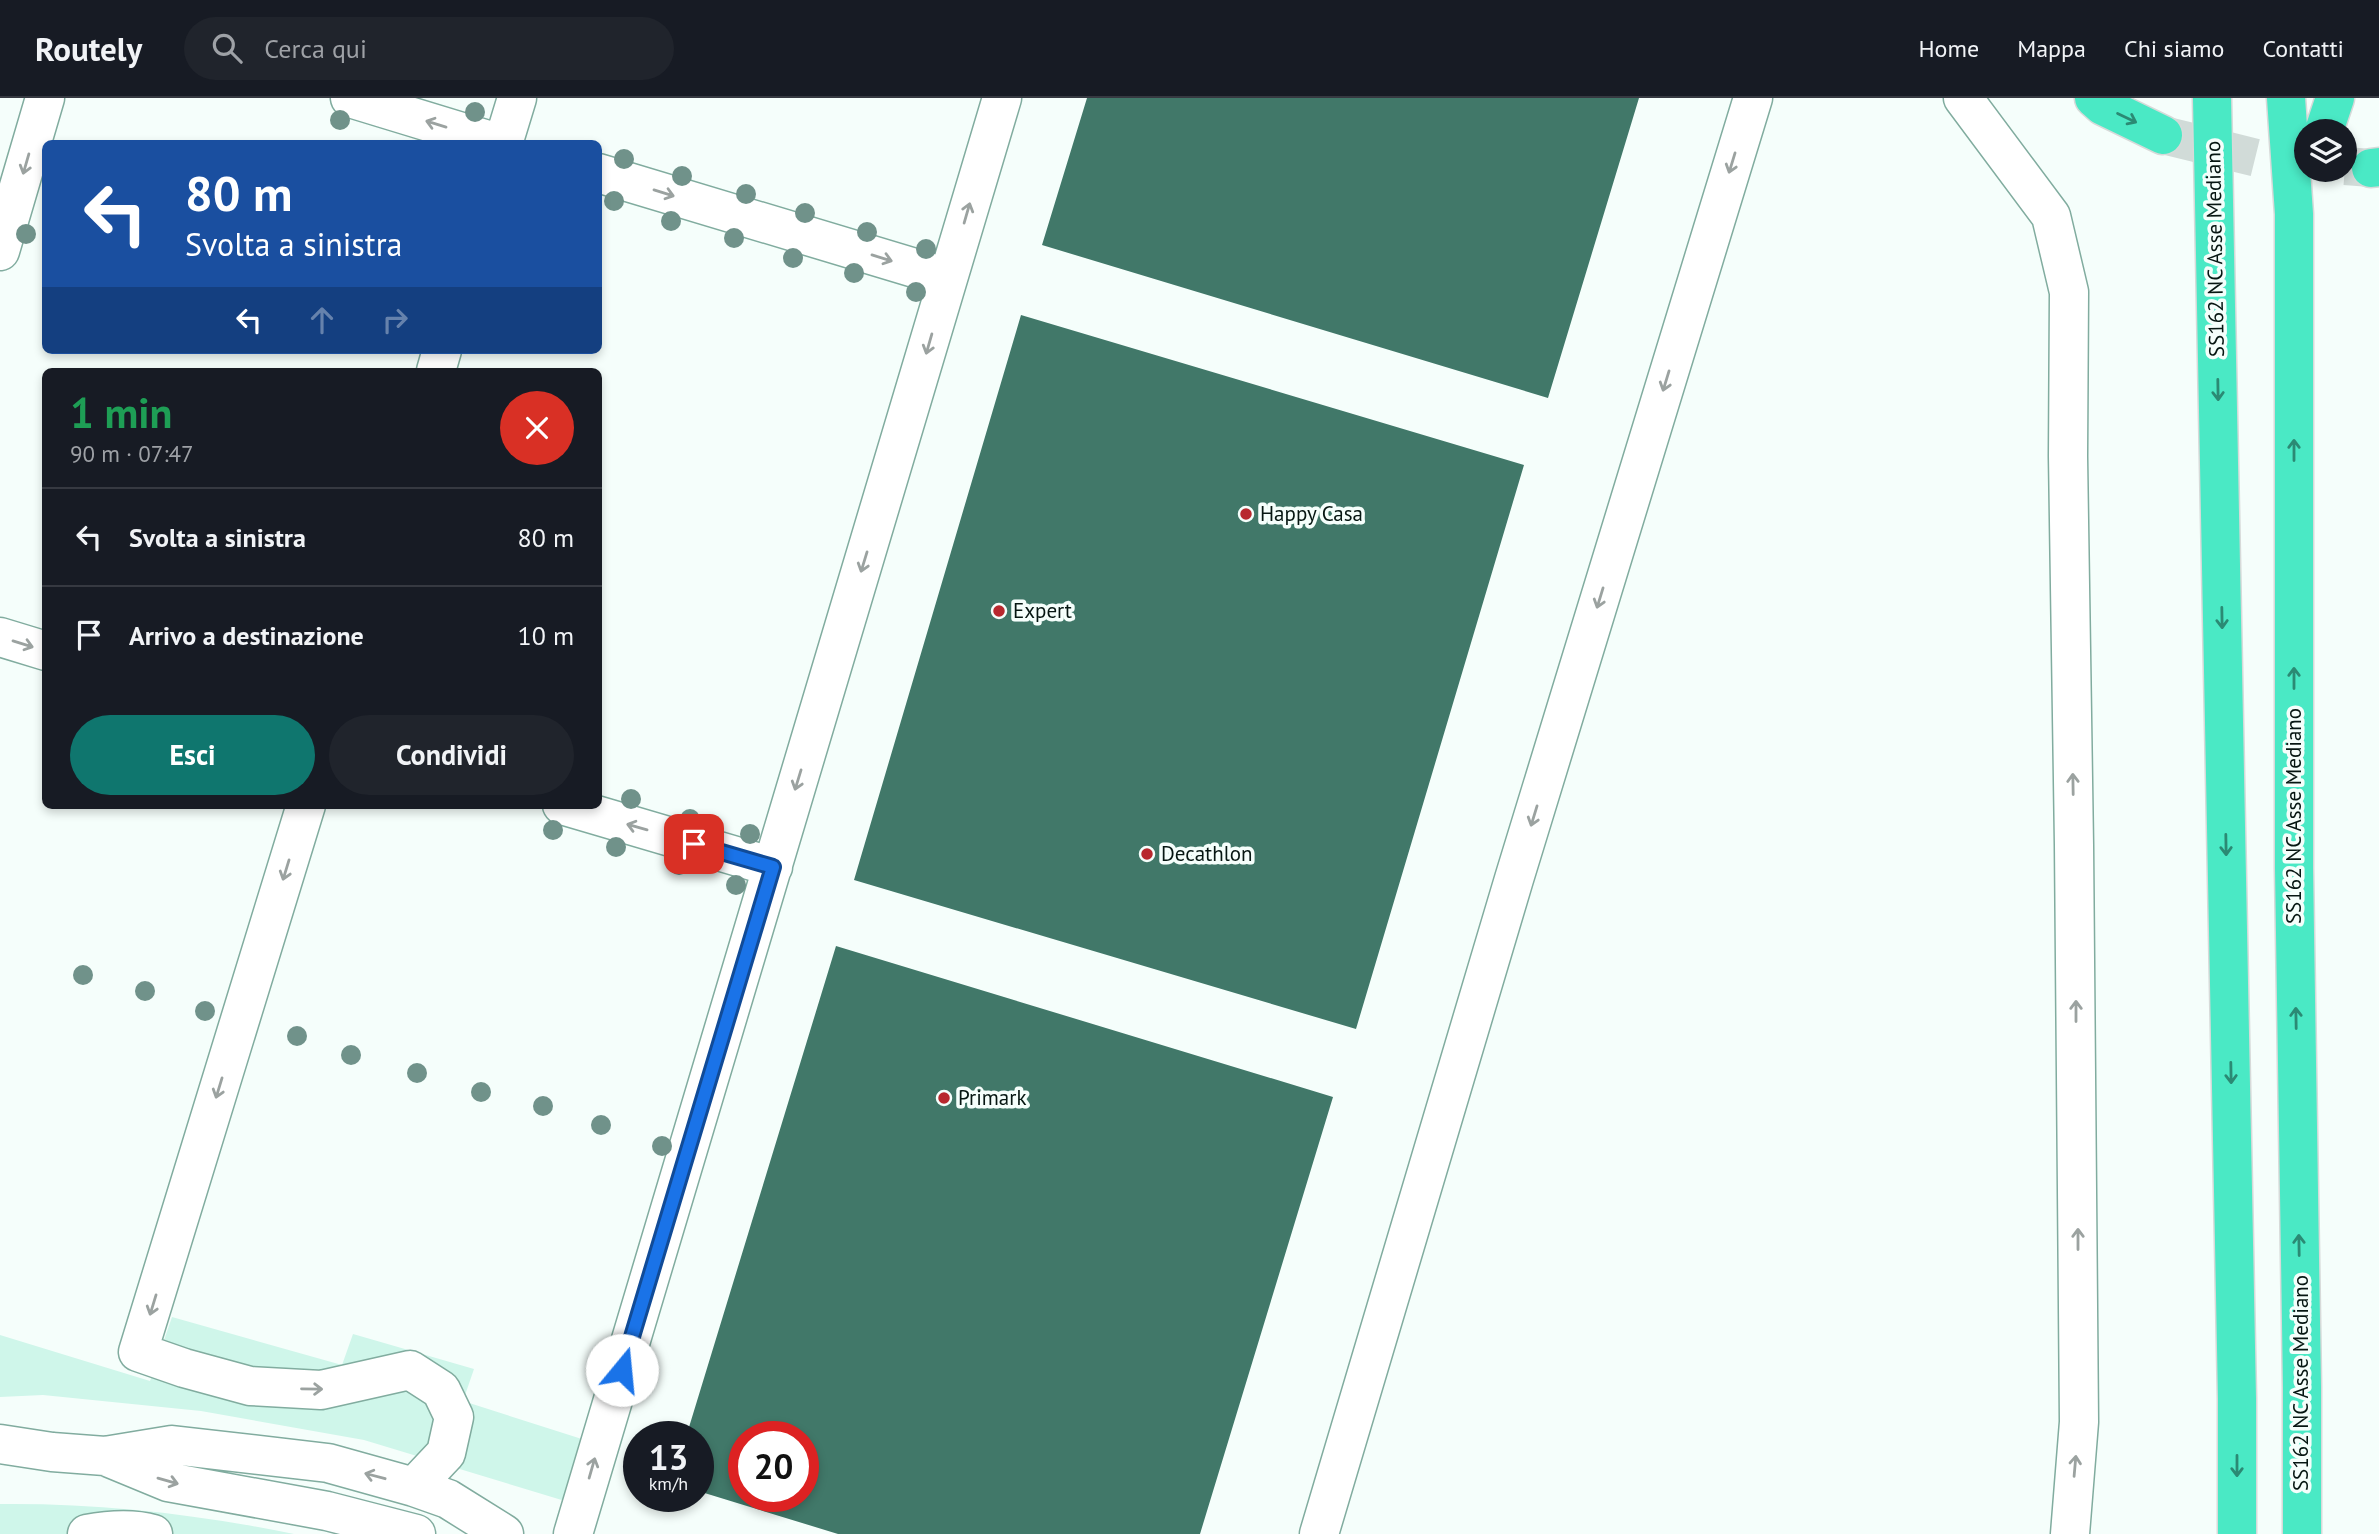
<!DOCTYPE html>
<html lang="it">
<meta charset="utf-8">
<style>
:root{--surface:#171b24;--page:#20242c;--text:#f1f3f6;--muted:#9ea1a6;--line:#363941;--accent:#0f766e}
body{margin:0;font-family:"PT Sans",sans-serif;background:var(--page);color:var(--text);height:100vh;display:flex;flex-direction:column;font-size:26px;white-space:nowrap}
*{box-sizing:border-box;margin:0}
p{font-size:23px;color:var(--muted)}
.icon{flex:none;width:38px;height:38px;fill:none;stroke:currentColor;stroke-width:2;stroke-linecap:round;stroke-linejoin:round}
.map{position:relative;flex:1;overflow:hidden}
.details{position:absolute;left:42px;top:270px;width:560px;height:441px;display:flex;flex-direction:column;background:var(--surface);border-radius:10px;box-shadow:0 4px 10px #0003}
.details>*{flex:none}
.hud{position:absolute;left:42px;top:42px;width:560px;height:214px;border-radius:10px;box-shadow:0 4px 10px #0003;background:#1a4fa0;color:#fff;overflow:hidden}
.tools{position:absolute;left:2294px;top:21px;display:grid;gap:14px}
.tools a{display:grid;place-items:center;width:63px;height:63px;border-radius:50%;background:var(--surface);box-shadow:0 4px 10px #0003;font-size:35px}
.speed{position:absolute;left:623px;top:1323px;display:flex;gap:14px;font-size:35px;font-weight:700;text-align:center}
.speed>*{display:grid;place-content:center;width:91px;height:91px;border-radius:50%;background:var(--surface);box-shadow:0 4px 10px #0003;line-height:1}
.speed small{font-size:18px;font-weight:400}
.speed .limit{border:10px solid #d22;background:#fff;color:#111}
.pin{position:absolute;display:grid;place-items:center;width:60px;height:60px;color:#fff;margin:-30px;border-radius:14px;box-shadow:0 4px 10px #0006}
.me{position:absolute;width:77px;margin:-38px;rotate:17deg;stroke-linejoin:round;filter:drop-shadow(0 0 5px #0008)}
.turn{display:flex;align-items:center;gap:24px;height:147px;padding:0 28px;font-size:32px}
.turn .icon{width:91px;height:91px;stroke-width:2.5}
.turn b{display:block;font-size:49px;line-height:60px}
.lanes{display:flex;align-items:center;height:66px;padding:0 28px;background:#0003;justify-content:center;gap:35px;direction:ltr}
.lanes .off{opacity:.35}
.round{display:grid;place-items:center;flex:none;width:74px;height:74px;border-radius:37px;background:var(--page)}
.head{display:flex;align-items:center;justify-content:space-between;height:119px;padding:0 28px}
h1{font-size:42px;font-weight:700;line-height:52px;color:#1e9e55}
.action{display:flex;gap:14px;margin-top:auto;padding:14px 28px}
.action a{flex:1;height:80px;border-radius:42px;background:var(--accent);color:#fff;font-size:28px;font-weight:700;line-height:80px;text-align:center}
.action a+a{background:var(--page);color:var(--text)}
ul{padding:0;list-style:none}
li{display:flex;align-items:center;gap:21px;height:98px;padding:0 28px;border-top:2px solid var(--line)}
li div{flex:1}
li b{display:block;font-size:26px}
li em{font-style:normal}
header{display:flex;align-items:center;gap:42px;box-sizing:border-box;height:98px;padding:0 35px;background:var(--surface);border-bottom:2px solid var(--line)}
header strong{font-size:33px}
nav{display:flex;gap:38px;margin-inline-start:auto;font-size:24px}
.search{width:490px;height:63px;background:var(--page);display:flex;align-items:center;gap:18px;box-sizing:border-box;padding:0 24px;border-radius:38px;color:var(--muted);font-size:26px}
.map>svg:first-child{display:block}
</style>
<header>
<strong>Routely</strong>
<div class="search"><svg class="icon" aria-label="search" viewBox="0 0 24 24"><circle cx="10" cy="10" r="6"/><path d="M15 15l6 6"/></svg>Cerca qui</div>
<nav><a>Home</a><a>Mappa</a><a>Chi siamo</a><a>Contatti</a></nav>
</header>
<div class="map">
<svg width="2379" height="1436" viewBox="0 0 2379 1436">
<rect width="100%" height="100%" fill="#f5fefb"/>
<path fill="#cff6ea" d="M172 1219 342 1267 353 1236 474 1271 463 1303 585 1342 565 1403 364 1342 201 1313 43 1297 0 1299V1237L150 1283Z
M0 1406C99 1405 197 1416 294 1436H0Z"/>
<path fill="#417869" fill-rule="evenodd" d="M1087 0H1639L1548 300 1042 147Z
M1021 217 1524 367 1356 931 854 782Z
M836 848 1333 999 1200 1436H838L698 1393V1339H686ZM744 1339H803V1398H744Z"/>
<g fill="none" stroke-linecap="round" stroke-linejoin="round">
<path stroke="#d1dbd8" stroke-width="38" stroke-dasharray="38 19" stroke-linecap="butt" d="M2163 37 2265 62 2306 65
M2345 68 2371 70"/>
<defs>
<path id="minor" d="M350 0 501 46
M1963 0 2051 118 2069 194 2068 358 2074 747 2079 1324 2070 1436
M503 46 517 0
M598 75 948 180
M0 153 45 0
M436 273 442 252
M0 539 46 553
M306 707 138 1254 184 1270 250 1288 321 1292 410 1272 441 1292 454 1319 446 1355 414 1389
M562 707 773 769
M0 1346 52 1354 105 1358 172 1347 328 1365 414 1389 448 1401 504 1436
M105 1358 168 1384 327 1413 416 1436
M87 1436C108 1432 132 1430 153 1436
M573 1436 1002 0
M1319 1436 1514 781 1753 0"/>
<path id="highway" d="M2094 0 2103 8 2163 37
M2212 0 2237 1301V1436
M2286 0 2294 116V770L2302 1289V1436
M2324 33 2335 0
M2371 70 2379 69"/>
</defs>
<use href="#minor" stroke="#81ac9f" stroke-width="41"/>
<use href="#highway" stroke="#d7dad9" stroke-width="41"/>
<use href="#minor" stroke="#fff" stroke-width="38"/>
<use href="#highway" stroke="#4ae9c5" stroke-width="38"/>
</g>
<g fill="#70928a">
<circle cx="475" cy="14" r="10"/>
<circle cx="340" cy="22" r="10"/>
<circle cx="624" cy="61" r="10"/>
<circle cx="682" cy="78" r="10"/>
<circle cx="746" cy="96" r="10"/>
<circle cx="614" cy="103" r="10"/>
<circle cx="805" cy="115" r="10"/>
<circle cx="671" cy="123" r="10"/>
<circle cx="867" cy="134" r="10"/>
<circle cx="26" cy="136" r="10"/>
<circle cx="734" cy="140" r="10"/>
<circle cx="926" cy="151" r="10"/>
<circle cx="793" cy="160" r="10"/>
<circle cx="854" cy="175" r="10"/>
<circle cx="916" cy="194" r="10"/>
<circle cx="631" cy="701" r="10"/>
<circle cx="690" cy="721" r="10"/>
<circle cx="553" cy="732" r="10"/>
<circle cx="750" cy="736" r="10"/>
<circle cx="616" cy="749" r="10"/>
<circle cx="679" cy="767" r="10"/>
<circle cx="736" cy="787" r="10"/>
<circle cx="83" cy="877" r="10"/>
<circle cx="145" cy="893" r="10"/>
<circle cx="205" cy="913" r="10"/>
<circle cx="297" cy="938" r="10"/>
<circle cx="351" cy="957" r="10"/>
<circle cx="417" cy="975" r="10"/>
<circle cx="481" cy="994" r="10"/>
<circle cx="543" cy="1008" r="10"/>
<circle cx="601" cy="1027" r="10"/>
<circle cx="662" cy="1048" r="10"/>
</g>
<defs><path id="oneway-shaft" d="M-6 0H5M1.5-3L5.5 0L1.5 3" fill="none" stroke-width="1.6" stroke-linecap="round" stroke-linejoin="round" transform="scale(1.75)"/></defs>
<g stroke="#2b8a74">
<use href="#oneway-shaft" transform="translate(2127 20) rotate(26)"/>
<use href="#oneway-shaft" transform="translate(2218 292) rotate(89)"/>
<use href="#oneway-shaft" transform="translate(2294 352) rotate(-90)"/>
<use href="#oneway-shaft" transform="translate(2222 520) rotate(89)"/>
<use href="#oneway-shaft" transform="translate(2294 580) rotate(-90)"/>
<use href="#oneway-shaft" transform="translate(2226 747) rotate(89)"/>
<use href="#oneway-shaft" transform="translate(2296 920) rotate(-91)"/>
<use href="#oneway-shaft" transform="translate(2231 975) rotate(89)"/>
<use href="#oneway-shaft" transform="translate(2299 1147) rotate(-91)"/>
<use href="#oneway-shaft" transform="translate(2237 1368) rotate(90)"/>
</g>
<g stroke="#9ba2a0">
<use href="#oneway-shaft" transform="translate(436 26) rotate(-163)"/>
<use href="#oneway-shaft" transform="translate(1732 65) rotate(107)"/>
<use href="#oneway-shaft" transform="translate(26 66) rotate(106)"/>
<use href="#oneway-shaft" transform="translate(664 95) rotate(17)"/>
<use href="#oneway-shaft" transform="translate(967 115) rotate(-74)"/>
<use href="#oneway-shaft" transform="translate(882 160) rotate(17)"/>
<use href="#oneway-shaft" transform="translate(929 246) rotate(106)"/>
<use href="#oneway-shaft" transform="translate(1666 283) rotate(107)"/>
<use href="#oneway-shaft" transform="translate(864 464) rotate(107)"/>
<use href="#oneway-shaft" transform="translate(1600 500) rotate(107)"/>
<use href="#oneway-shaft" transform="translate(23 546) rotate(17)"/>
<use href="#oneway-shaft" transform="translate(798 682) rotate(107)"/>
<use href="#oneway-shaft" transform="translate(2073 686) rotate(-91)"/>
<use href="#oneway-shaft" transform="translate(1534 718) rotate(107)"/>
<use href="#oneway-shaft" transform="translate(637 729) rotate(-164)"/>
<use href="#oneway-shaft" transform="translate(286 772) rotate(107)"/>
<use href="#oneway-shaft" transform="translate(2076 913) rotate(-90)"/>
<use href="#oneway-shaft" transform="translate(219 990) rotate(107)"/>
<use href="#oneway-shaft" transform="translate(2078 1141) rotate(-90)"/>
<use href="#oneway-shaft" transform="translate(153 1207) rotate(107)"/>
<use href="#oneway-shaft" transform="translate(312 1291) rotate(1)"/>
<use href="#oneway-shaft" transform="translate(2075 1368) rotate(-85)"/>
<use href="#oneway-shaft" transform="translate(592 1370) rotate(-74)"/>
<use href="#oneway-shaft" transform="translate(375 1378) rotate(-165)"/>
<use href="#oneway-shaft" transform="translate(168 1383) rotate(16)"/>
</g>
<g fill="none" stroke-linecap="round" stroke-linejoin="round">
<defs>
<path id="route" d="M622 1272 773 769 694 746"/>
</defs>
<use href="#route" stroke="#114b97" stroke-width="18"/>
<use href="#route" stroke="#1a73e8" stroke-width="12"/>
</g>
<g fill="#b8282e" stroke="#f5fefb" stroke-width="2.5">
<circle cx="1246" cy="416" r="7"/>
<circle cx="999" cy="513" r="7"/>
<circle cx="1147" cy="756" r="7"/>
<circle cx="944" cy="1000" r="7"/>
</g>
<g text-anchor="middle" stroke-width="7" stroke-linejoin="round" paint-order="stroke">
<g font-size="21" fill="#061612" stroke="#f5fefb">
<text transform="translate(2215 151) rotate(-91)" y="7">SS162 NC Asse Mediano</text>
<text transform="translate(2294 718) rotate(-90)" y="7">SS162 NC Asse Mediano</text>
<text transform="translate(2301 1285) rotate(-90)" y="7">SS162 NC Asse Mediano</text>
</g>
<g font-size="21" fill="#061612" stroke="#f5fefb" text-anchor="start">
<text x="1260" y="423">Happy Casa</text>
<text x="1013" y="520">Expert</text>
<text x="1161" y="763">Decathlon</text>
<text x="958" y="1007">Primark</text>
</g>
</g>
</svg>
<div class="tools">
<a><svg class="icon" aria-label="layers" viewBox="0 0 24 24"><path d="M12 4l9 5-9 5-9-5zM3 14l9 5 9-5"/></svg></a>
</div>
<div class="speed"><div>13<small>km/h</small></div><div class="limit">20</div></div>
<div class="pin" style="left:694px;top:746px;background:#d93025"><svg class="icon" aria-label="arrive" viewBox="0 0 24 24"><path d="M6 21V4h12l-3 4 3 4H6"/></svg></div>
<svg class="me" style="left:622px;top:1272px" viewBox="-20 -20 40 40"><circle r="19" fill="#fff"/><path d="M0-13L10 11 0 6-10 11z" fill="#1a73e8"/></svg>
<div class="hud">
<div class="turn"><svg class="icon" aria-label="left" viewBox="0 0 24 24"><path d="M17 20v-9H6M10 6l-5 5 5 5"/></svg><div><b>80 m</b>Svolta a sinistra</div></div>
<div class="lanes"><svg class="icon" aria-label="left" viewBox="0 0 24 24"><path d="M17 20v-9H6M10 6l-5 5 5 5"/></svg><svg class="icon off" aria-label="ahead" viewBox="0 0 24 24"><path d="M12 20V5M6 11l6-6 6 6"/></svg><svg class="icon off" aria-label="right" viewBox="0 0 24 24"><path d="M7 20v-9h11M14 6l5 5-5 5"/></svg></div>
</div>
<section class="details">
<div class="head"><div><h1>1 min</h1><p>90 m · 07:47</p></div><a class="round" style="background:#d93025;color:#fff"><svg class="icon" aria-label="close" viewBox="0 0 24 24"><path d="M6 6l12 12M18 6L6 18"/></svg></a></div>
<ul>
<li><svg class="icon" aria-label="left" viewBox="0 0 24 24"><path d="M17 20v-9H6M10 6l-5 5 5 5"/></svg><div><b>Svolta a sinistra</b></div><em>80 m</em></li>
<li><svg class="icon" aria-label="arrive" viewBox="0 0 24 24"><path d="M6 21V4h12l-3 4 3 4H6"/></svg><div><b>Arrivo a destinazione</b></div><em>10 m</em></li>
</ul>
<div class="action"><a>Esci</a><a>Condividi</a></div>
</section>
</div>
